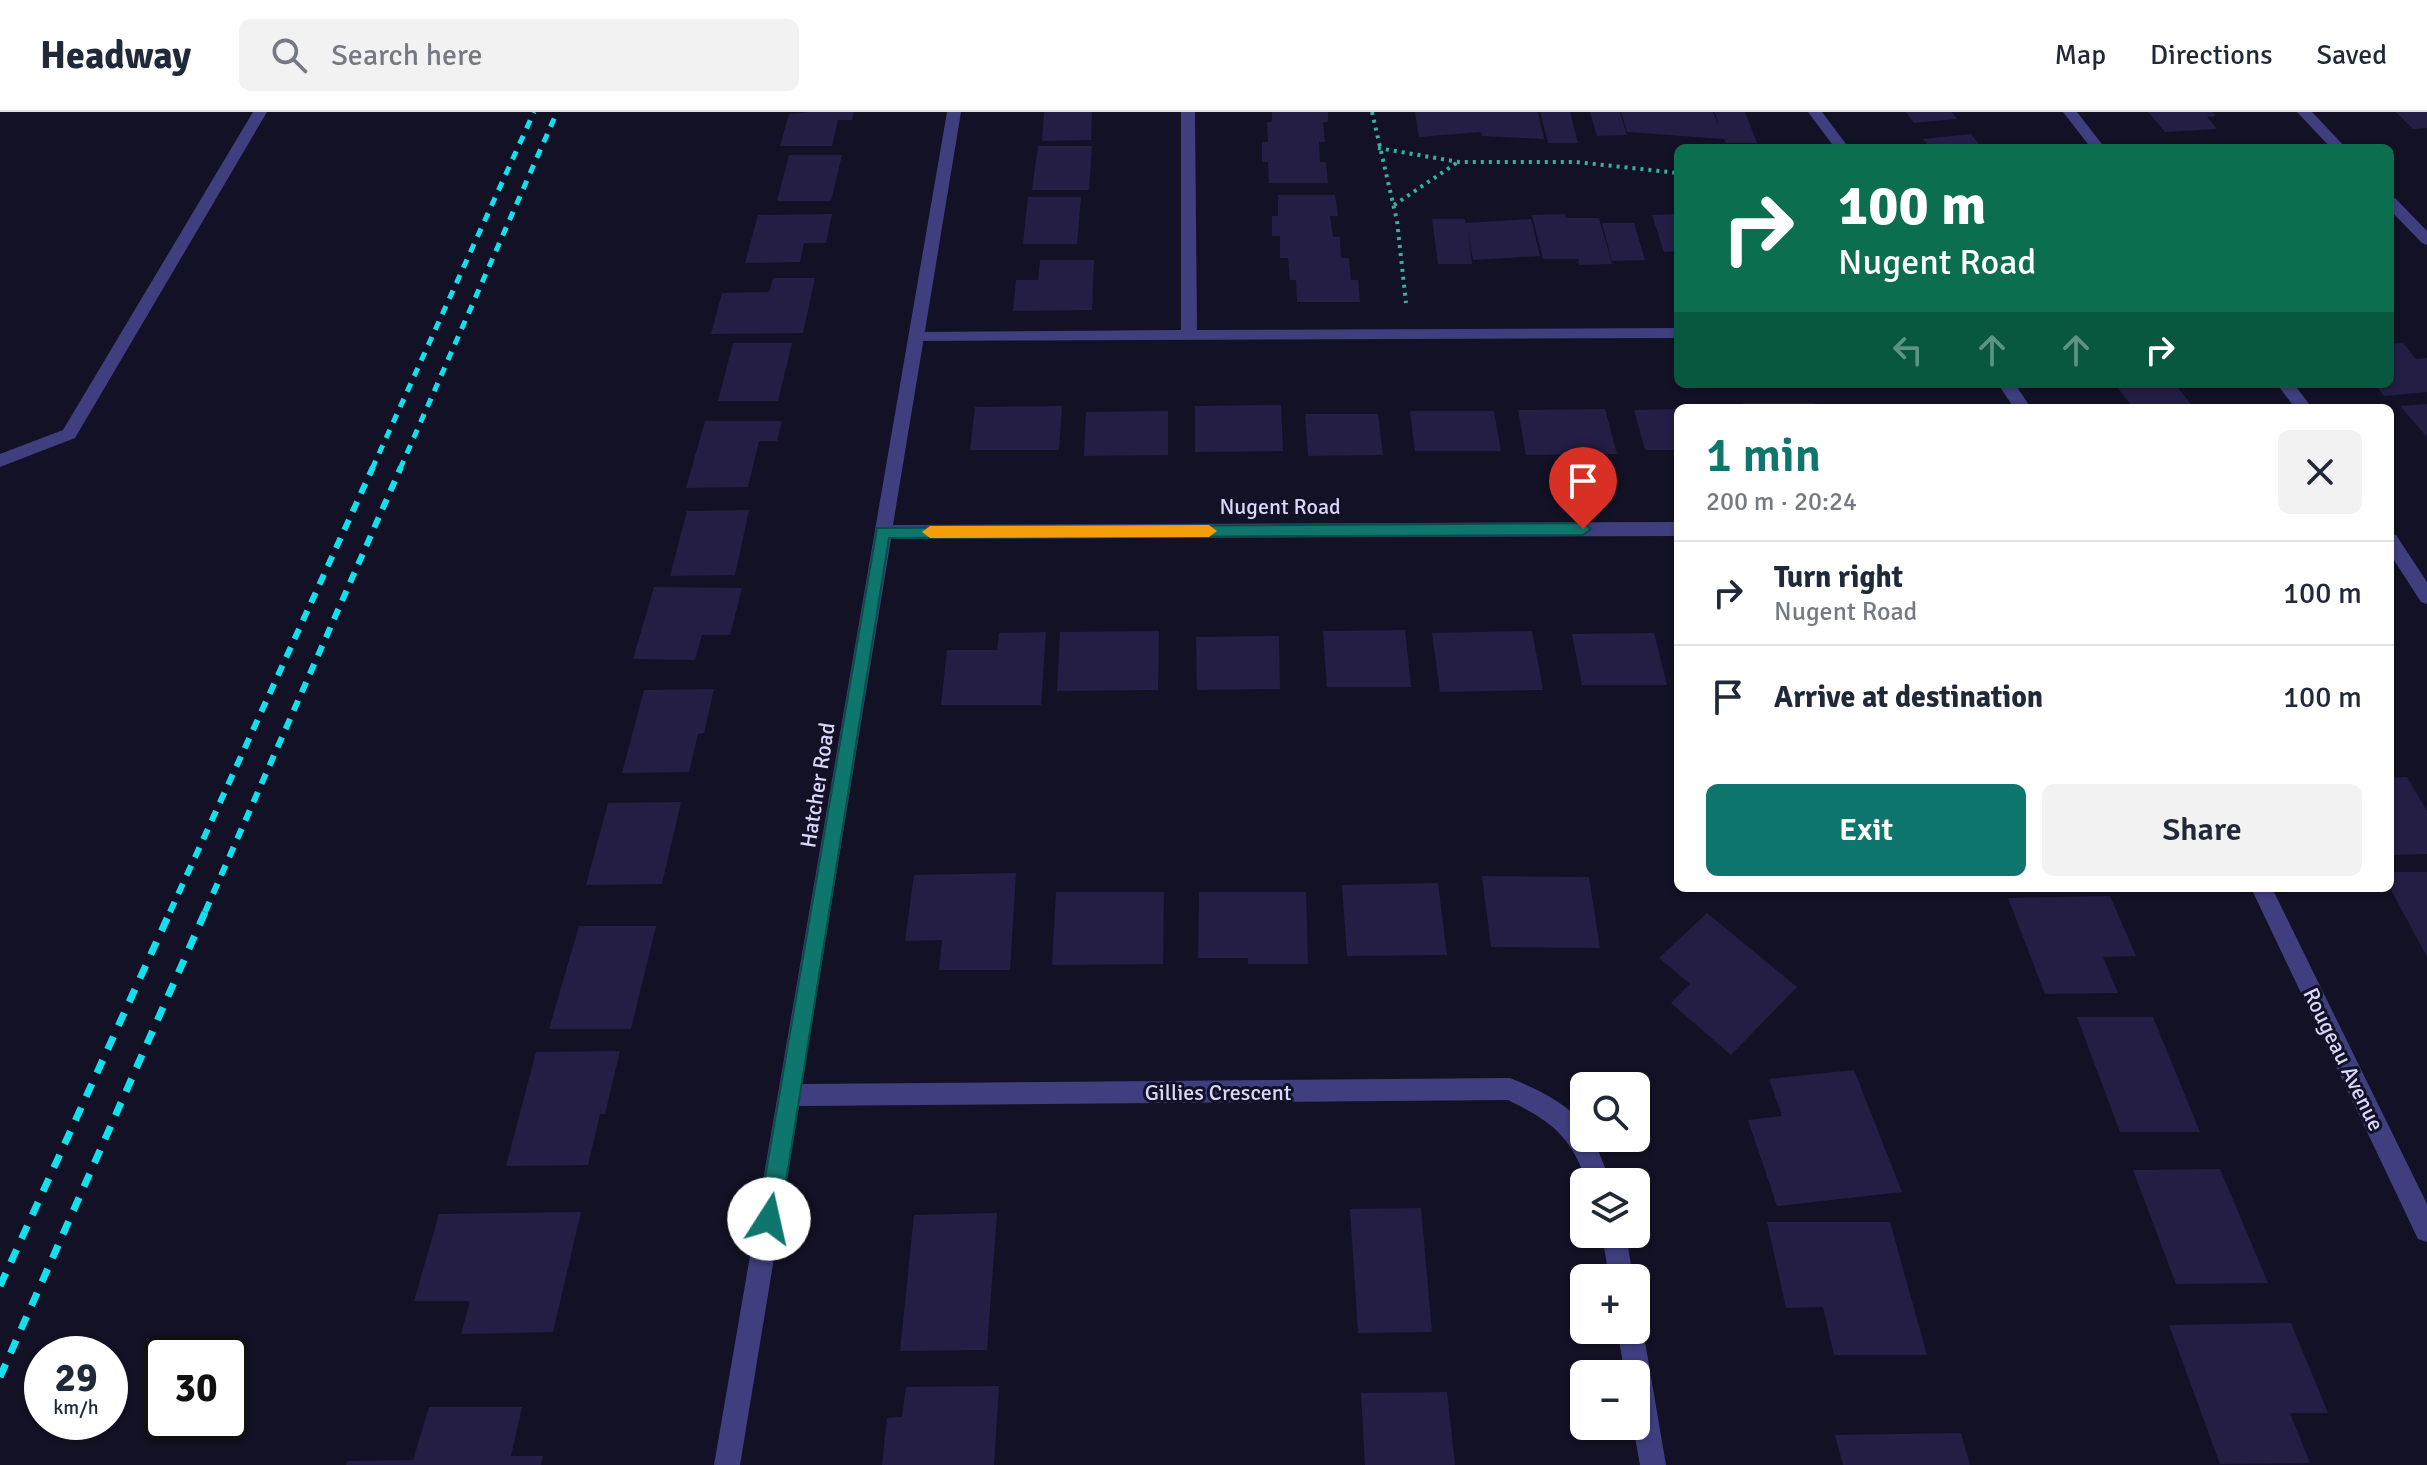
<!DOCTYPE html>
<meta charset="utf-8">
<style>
:root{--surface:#fff;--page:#f2f2f3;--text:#1f2937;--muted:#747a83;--line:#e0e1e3;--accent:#0f766e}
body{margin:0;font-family:Signika,sans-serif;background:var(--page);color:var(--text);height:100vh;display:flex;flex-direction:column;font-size:30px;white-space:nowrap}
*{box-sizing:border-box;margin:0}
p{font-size:26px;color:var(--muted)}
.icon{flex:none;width:44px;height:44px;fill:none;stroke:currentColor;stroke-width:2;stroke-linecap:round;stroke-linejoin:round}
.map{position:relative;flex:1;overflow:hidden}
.details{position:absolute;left:1674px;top:292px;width:720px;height:488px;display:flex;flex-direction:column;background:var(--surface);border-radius:12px;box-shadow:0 2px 6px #0004}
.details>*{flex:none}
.guide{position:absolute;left:1674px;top:32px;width:720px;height:244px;border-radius:12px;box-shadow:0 2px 6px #0004;background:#0b6e4f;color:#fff;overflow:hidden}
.buttons{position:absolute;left:1570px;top:960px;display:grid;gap:16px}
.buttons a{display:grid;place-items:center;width:80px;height:80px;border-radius:12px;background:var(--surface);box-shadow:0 2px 6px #0004;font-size:40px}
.speed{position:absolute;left:24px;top:1224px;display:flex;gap:16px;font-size:40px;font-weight:700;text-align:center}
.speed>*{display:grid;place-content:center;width:104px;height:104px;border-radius:50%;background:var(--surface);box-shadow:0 2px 6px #0004;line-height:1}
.speed small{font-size:20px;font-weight:400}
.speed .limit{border:4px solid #111;border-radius:12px;background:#fff;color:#111}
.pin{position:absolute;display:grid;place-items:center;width:68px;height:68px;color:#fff;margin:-82px -34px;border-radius:50% 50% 50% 0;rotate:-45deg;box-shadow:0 0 8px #0007}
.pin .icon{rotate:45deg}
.me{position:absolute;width:88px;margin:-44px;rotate:10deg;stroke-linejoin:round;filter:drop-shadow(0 0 6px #0008)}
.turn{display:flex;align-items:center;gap:28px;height:168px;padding:0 32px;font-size:36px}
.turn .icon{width:104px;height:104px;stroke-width:2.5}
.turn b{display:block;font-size:56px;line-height:68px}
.lanes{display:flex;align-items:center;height:76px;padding:0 32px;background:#0003;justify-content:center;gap:40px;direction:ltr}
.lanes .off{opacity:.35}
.round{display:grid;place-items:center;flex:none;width:84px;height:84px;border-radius:12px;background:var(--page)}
.summary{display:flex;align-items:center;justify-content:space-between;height:136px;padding:0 32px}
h1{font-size:48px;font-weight:600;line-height:60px;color:var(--accent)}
.button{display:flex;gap:16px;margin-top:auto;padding:16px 32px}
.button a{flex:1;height:92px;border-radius:12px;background:var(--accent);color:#fff;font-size:32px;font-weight:600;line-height:92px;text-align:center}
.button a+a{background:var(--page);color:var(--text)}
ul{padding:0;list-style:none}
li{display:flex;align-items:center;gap:24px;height:104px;padding:0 32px;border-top:2px solid var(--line)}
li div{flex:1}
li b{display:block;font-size:30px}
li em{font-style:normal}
header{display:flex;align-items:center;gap:48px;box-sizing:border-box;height:112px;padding:0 40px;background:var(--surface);border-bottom:2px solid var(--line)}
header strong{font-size:38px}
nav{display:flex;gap:44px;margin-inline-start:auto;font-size:28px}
.search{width:560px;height:72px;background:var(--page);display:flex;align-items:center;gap:20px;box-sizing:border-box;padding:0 28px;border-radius:12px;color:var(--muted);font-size:30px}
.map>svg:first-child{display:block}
</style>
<header>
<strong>Headway</strong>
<div class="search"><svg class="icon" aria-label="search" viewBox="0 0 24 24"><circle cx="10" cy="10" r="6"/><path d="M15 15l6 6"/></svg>Search here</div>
<nav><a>Map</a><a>Directions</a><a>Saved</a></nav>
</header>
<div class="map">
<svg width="2427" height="1353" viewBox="0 0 2427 1353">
<rect width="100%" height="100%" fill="#131125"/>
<path fill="#241e44" d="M811 0H854L852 8H838L832 34H780L789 2Z
M1044 0H1092L1091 28 1042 29Z
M1272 0H1328V10H1323L1325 30H1319L1320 50H1326L1328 71H1269L1268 50H1262V30H1268L1267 10H1272Z
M1415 0H1538L1544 27 1482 24 1481 20 1419 25Z
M1540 0H1570L1578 31H1548Z
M1590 0H1620L1627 23 1597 24Z
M1621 0H1713L1719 14 1715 0H1745L1757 31H1726L1724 27 1627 20Z
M1906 0H1952L1957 7 1914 11Z
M2148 0H2212L2216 4 2207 5 2217 17 2165 20Z
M2396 0H2427V16L2413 17Z
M1971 22 1982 36H1930L1923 27Z
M1038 34H1092L1089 78H1032Z
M789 43H842L831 89H777Z
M1278 83H1335L1338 104H1330L1333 125H1340L1341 146H1349L1351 168H1358L1360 190H1297L1296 168H1290L1288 146H1280V124H1272V104H1278Z
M1028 85H1081L1077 132H1023Z
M832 102 826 131H804L800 150 745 151 758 103Z
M1565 102 1566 106H1599L1612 152 1579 153 1578 147H1543L1532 103Z
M1678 102V139L1664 140 1652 103Z
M1432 107H1465V111L1531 107 1540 144 1473 148 1468 119 1472 152H1438Z
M1602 111H1634L1645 148 1612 149Z
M1040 148H1094L1092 198 1013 199 1016 168H1038Z
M773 166H815L803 221 711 222 722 181 769 180Z
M733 231H792L778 289H718Z
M2403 231 2416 247 2427 246V280L2384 284 2375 272H2390V232Z
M2115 272H2175L2194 296H2133Z
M1743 291H1814L1816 296H1744Z
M2427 292V325L2400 294Z
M1281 293 1283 339 1195 340V294Z
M1062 294 1059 338H970L975 295Z
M1605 297 1617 342 1526 343 1518 298Z
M1678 297V338H1645L1634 298Z
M1168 299V343L1084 344 1086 300Z
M1410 299H1494L1501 339H1415Z
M1305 302H1378L1383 343 1308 344Z
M705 309H782L777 329H759L748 375 686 376Z
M749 398 735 463 670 464 687 399Z
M654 475 742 476 730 523H702L695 548 633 547Z
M1405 518 1411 575H1327L1323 519Z
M1159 519 1158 578 1057 579 1060 520Z
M1532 519 1543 578 1440 580 1432 521Z
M1046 520 1041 593H941L947 538H997L999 521Z
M1654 521 1667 573H1582L1572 522Z
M1279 524 1280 577 1197 578 1196 525Z
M714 577 704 621 698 622 689 660 622 661 644 578Z
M2407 665 2427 699V742L2390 743V666Z
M681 690 662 772 586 773 608 691Z
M2390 760H2427V845L2390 776Z
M1016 761 1010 858H939L942 828 905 829 914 763Z
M1482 764 1589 765 1600 836 1491 835Z
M1438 771 1447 843 1347 844 1342 773Z
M1056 780H1164L1163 852 1052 853Z
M1199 780H1306L1308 852H1248V846H1198Z
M2110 784 2136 844 2103 845 2118 881 2045 882 2008 786Z
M1707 801 1797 875 1731 943 1671 891 1690 872 1659 846Z
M579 814H656L631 917H549Z
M2077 905H2153L2200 1020H2120Z
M620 939 605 1002H600L588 1053 506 1054 536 940Z
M1854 958 1902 1080 1777 1094 1748 1008 1782 1004 1769 967Z
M2220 1057 2268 1171 2176 1172 2133 1058Z
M1421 1096 1432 1220 1358 1221 1350 1097Z
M581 1100 553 1220 461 1222 470 1189H414L439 1102Z
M997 1101 987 1238 900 1239 914 1103Z
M1767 1110H1890L1927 1243H1834L1823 1195 1786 1196Z
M2291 1211 2328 1301H2290L2310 1351 2220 1352 2169 1213Z
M999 1274 994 1353H882L887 1306 902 1305 906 1275Z
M1447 1280 1455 1353H1365L1361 1281Z
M429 1295H522L511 1344H543L541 1353H346L347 1349 413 1348Z
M1961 1321 1970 1353H1843L1835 1323Z"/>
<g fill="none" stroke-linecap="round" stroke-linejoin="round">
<path stroke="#38afa3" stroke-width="4" stroke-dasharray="3 5" stroke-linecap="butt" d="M1372 0 1397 109 1406 191
M1378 36 1459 50H1576L1678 61
M1394 93 1458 50"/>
<path fill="#3f3f80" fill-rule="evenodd" d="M253 0H267L75 326 0 355V342L63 318Z
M1181 0H1195L1197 218 1678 216V226L910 229V221L916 220 1181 218Z
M2063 0H2077L2105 36H2091Z
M2277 272H2294L2312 296H2295Z
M2390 421 2396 423 2427 470V492L2421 490 2390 442Z"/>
<path fill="#3f3f80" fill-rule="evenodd" d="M947 0H961L893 413 1678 410V424L891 427 802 972 1510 966C1537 977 1565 990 1584 1012V1026H1593L1611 1070H1587C1570 1023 1552 1010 1508 988L799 994 740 1353H714Z
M1808 0H1822L1849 36H1835Z
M2297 0H2312L2346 36H2331Z
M2390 85 2395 86 2427 119V133L2422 131 2390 98Z
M1998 272H2015L2031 296H2014Z
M2251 776H2272L2427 1092V1130L2418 1127Z
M1602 1122H1626L1633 1166H1609Z
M1636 1208 1643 1218 1666 1353H1640L1633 1314H1636V1262H1625L1617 1218H1636Z"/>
<path stroke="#12e0ee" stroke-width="5" stroke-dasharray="9 8" stroke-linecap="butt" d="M372 357 534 0
M400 357 557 0"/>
<path stroke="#12e0ee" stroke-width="6" stroke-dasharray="11 9" stroke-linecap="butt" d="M170 800 373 355
M205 800 401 355"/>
<path stroke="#12e0ee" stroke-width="7" stroke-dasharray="14 12" stroke-linecap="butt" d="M0 1174 171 798
M0 1265 206 798"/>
</g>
<path fill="#0f766e" stroke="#0a4d48" stroke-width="2" d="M1583 411 1591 417 1583 423 889 426 780 1107 777 1114 769 1118 761 1114 758 1107 877 416Z"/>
<path fill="#f59e0b" d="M1209 413 1217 419 1209 425 930 426 922 420 930 414Z"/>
<g text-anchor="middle" stroke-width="6" stroke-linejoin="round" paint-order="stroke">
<g font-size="22" fill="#dad7fc" stroke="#131125">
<text x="1280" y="402">Nugent Road</text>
<text transform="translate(817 673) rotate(-81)" y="8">Hatcher Road</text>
<text transform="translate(2344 947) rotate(64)" y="8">Rougeau Avenue</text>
<text x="1218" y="988">Gillies Crescent</text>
</g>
</g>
</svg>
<div class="buttons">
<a><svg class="icon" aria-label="search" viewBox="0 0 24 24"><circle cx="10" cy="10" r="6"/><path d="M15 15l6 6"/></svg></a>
<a><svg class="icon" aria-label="layers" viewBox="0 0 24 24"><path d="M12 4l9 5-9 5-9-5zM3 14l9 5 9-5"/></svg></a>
<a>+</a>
<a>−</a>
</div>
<div class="speed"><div>29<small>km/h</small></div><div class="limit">30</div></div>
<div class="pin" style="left:1583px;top:417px;background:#d93025"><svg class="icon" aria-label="arrive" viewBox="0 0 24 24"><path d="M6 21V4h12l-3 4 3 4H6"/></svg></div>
<svg class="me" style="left:769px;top:1107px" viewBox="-20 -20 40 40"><circle r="19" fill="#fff"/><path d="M0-13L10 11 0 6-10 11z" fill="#0f766e"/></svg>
<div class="guide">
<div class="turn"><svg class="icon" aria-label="right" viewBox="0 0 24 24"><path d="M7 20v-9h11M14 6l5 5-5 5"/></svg><div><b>100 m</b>Nugent Road</div></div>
<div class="lanes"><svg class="icon off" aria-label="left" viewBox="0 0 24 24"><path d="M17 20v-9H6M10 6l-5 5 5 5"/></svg><svg class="icon off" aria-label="ahead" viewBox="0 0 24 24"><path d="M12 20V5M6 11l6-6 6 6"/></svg><svg class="icon off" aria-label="ahead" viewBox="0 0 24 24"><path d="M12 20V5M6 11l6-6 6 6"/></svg><svg class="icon" aria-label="right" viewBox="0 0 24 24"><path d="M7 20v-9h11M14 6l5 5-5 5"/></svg></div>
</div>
<section class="details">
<div class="summary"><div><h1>1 min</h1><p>200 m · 20:24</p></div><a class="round"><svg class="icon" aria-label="close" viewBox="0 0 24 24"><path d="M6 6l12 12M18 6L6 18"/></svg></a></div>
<ul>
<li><svg class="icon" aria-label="right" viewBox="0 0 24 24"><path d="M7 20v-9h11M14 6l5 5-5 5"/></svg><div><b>Turn right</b><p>Nugent Road</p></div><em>100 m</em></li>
<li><svg class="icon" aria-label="arrive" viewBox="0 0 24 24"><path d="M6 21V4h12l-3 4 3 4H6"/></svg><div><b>Arrive at destination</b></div><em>100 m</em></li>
</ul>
<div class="button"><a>Exit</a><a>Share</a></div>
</section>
</div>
